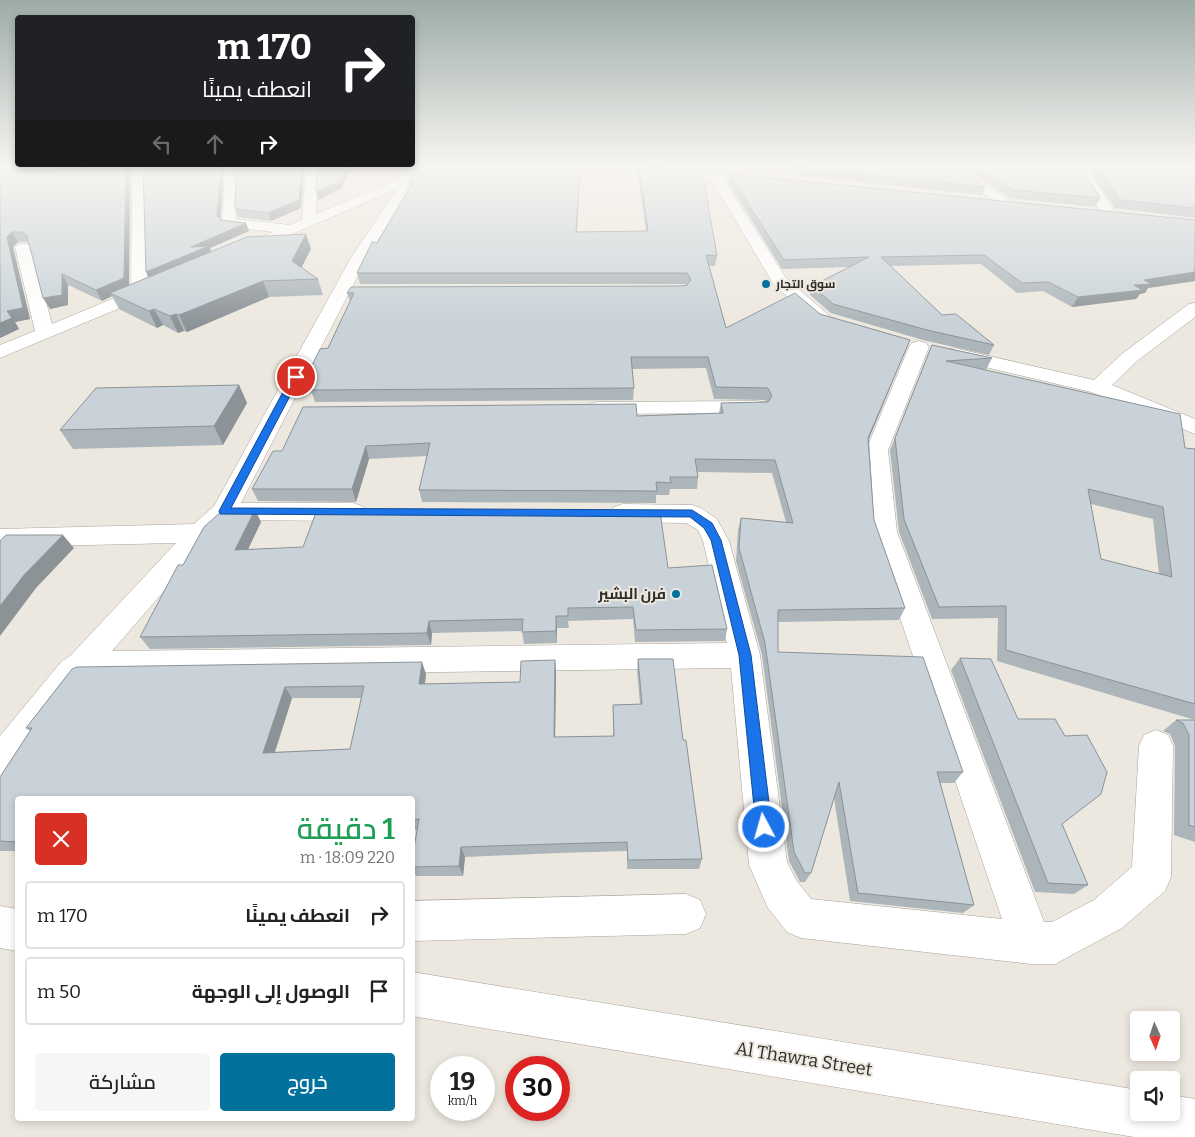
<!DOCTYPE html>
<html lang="ar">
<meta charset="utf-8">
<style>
:root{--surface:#fff;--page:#f6f6f6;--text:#222;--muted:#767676;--line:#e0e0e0;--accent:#02729d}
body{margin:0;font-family:Bitter,Cairo,serif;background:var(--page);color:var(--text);direction:rtl;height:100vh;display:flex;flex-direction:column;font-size:19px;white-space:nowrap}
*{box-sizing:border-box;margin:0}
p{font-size:16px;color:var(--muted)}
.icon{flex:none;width:28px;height:28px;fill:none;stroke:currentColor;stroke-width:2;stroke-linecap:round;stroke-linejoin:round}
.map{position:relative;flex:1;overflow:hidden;direction:ltr}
.drawer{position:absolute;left:15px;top:796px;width:400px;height:325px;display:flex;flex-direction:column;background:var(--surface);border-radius:5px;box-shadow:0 2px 8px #0003;direction:rtl}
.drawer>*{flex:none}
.guide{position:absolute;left:15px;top:15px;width:400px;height:152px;border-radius:5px;box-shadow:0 2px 8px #0003;direction:rtl;background:#202124;color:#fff;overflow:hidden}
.needle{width:32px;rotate:177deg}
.tools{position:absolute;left:1130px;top:1011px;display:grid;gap:10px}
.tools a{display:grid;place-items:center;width:50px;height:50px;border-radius:5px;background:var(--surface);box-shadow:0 2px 8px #0003;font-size:25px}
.speed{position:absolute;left:430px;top:1056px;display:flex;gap:10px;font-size:25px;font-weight:700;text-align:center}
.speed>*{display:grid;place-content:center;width:65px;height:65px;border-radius:50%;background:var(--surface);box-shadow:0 2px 8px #0003;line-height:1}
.speed small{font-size:12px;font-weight:400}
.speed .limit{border:8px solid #d22;background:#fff;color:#111}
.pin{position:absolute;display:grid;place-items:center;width:42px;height:42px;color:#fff;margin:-21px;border:2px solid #fff;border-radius:50%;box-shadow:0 1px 5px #0007}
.me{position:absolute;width:55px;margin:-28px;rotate:354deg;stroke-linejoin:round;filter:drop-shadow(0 0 4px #0008)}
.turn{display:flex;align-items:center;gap:18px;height:105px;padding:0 20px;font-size:22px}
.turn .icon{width:65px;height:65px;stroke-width:2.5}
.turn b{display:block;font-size:35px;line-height:42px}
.lanes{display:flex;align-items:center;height:48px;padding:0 20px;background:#0003;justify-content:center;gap:25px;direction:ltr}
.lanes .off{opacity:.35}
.round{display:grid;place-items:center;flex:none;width:52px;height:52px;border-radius:5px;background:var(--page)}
.summary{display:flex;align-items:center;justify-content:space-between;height:85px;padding:0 20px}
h1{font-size:30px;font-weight:600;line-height:38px;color:#1e9e55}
.cta{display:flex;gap:10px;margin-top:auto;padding:10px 20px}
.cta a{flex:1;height:58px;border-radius:5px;background:var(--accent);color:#fff;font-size:20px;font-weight:600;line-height:58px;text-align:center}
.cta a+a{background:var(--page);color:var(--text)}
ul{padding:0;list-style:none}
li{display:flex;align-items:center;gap:15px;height:68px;margin:0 10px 8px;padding:0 10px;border:2px solid var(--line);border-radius:5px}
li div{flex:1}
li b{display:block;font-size:19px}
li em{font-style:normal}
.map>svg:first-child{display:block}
</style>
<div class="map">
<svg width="1195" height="1137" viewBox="0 0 1195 1137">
<rect width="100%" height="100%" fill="#ede8df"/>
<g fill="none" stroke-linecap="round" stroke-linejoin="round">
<defs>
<path id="minor" d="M132 167H144L148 284 156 285 158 289 156 293 0 358V345L35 331 15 247 18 244H28L31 247 52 324 131 291Z
M225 167H237L236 219 289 225 302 220 306 167H318L316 214 404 177 406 167H418L416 179 368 256 241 503H353L362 506 366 512 362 518 353 521 230 520 209 539 112 651 727 643 703 541 698 530 686 523 623 522 614 519 610 513 614 507 623 504 692 505 701 508 717 519 729 541 760 655 787 862 796 880 811 899 1002 919 871 532 866 450 909 347 912 343 919 341 926 343 929 347 888 450 897 532 1044 922H1052L1094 900 1132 867 1139 746 1144 735 1156 730 1168 735 1173 746 1171 877 1165 891 1122 928 1055 964H1031L801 938 787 932 768 908 749 865 731 668 88 677 83 680 12 773 0 778V736L61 662 71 655 176 543 0 547V529L194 524 214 506 352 256 397 189 243 255 238 253 235 250 238 247 273 232 224 226 222 223Z
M598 167H652L769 177 771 180 769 183 765 184 724 180 786 278 832 318 829 322 823 323 817 322 774 285 711 179 604 171Z
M944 167H959L1016 205 1009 209 1004 208Z
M1074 167H1086L1116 214 1114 217H1104Z
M1195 303V317L1137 361 1112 385 1195 419V434L1091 392 947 358 944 354 947 350 954 348 1094 380 1123 353 1189 304Z
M756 401 764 402 767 407 764 412 756 413 599 414 591 413 588 408 591 403 599 402Z
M686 894 700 900 706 914 700 928 686 934 412 941V901Z"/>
<path id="major" d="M0 906 18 909V951L0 948Z
M412 972 1139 1090V1112H1171V1095L1195 1099V1137H1134L412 1016Z"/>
</defs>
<use href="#minor" stroke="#a8a39b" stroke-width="1"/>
<use href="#major" stroke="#a8a39b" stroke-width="1"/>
<use href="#minor" fill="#fff" fill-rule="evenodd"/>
<use href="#major" fill="#fff" fill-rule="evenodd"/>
</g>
<path fill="#acb5ba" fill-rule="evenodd" d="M92 167H127L130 173 129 285 148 277 146 272 221 220 246 223 249 231 210 248 211 252 311 249 301 268 318 279 323 295 269 297 187 332 184 331 178 333 163 325 157 328 119 309 112 296 102 301 68 285V305L50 309 28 242H18L13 247 30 319 15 322 19 329 0 338V172L21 173Z
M417 167H580L577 232 646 231 638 175V167L717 256 715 266H709L726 328 820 314 910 340 869 439 874 520 905 608 899 620 778 622V652L963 772 954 783H940L974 905 963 913 850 901 834 798 811 873 805 882H800L789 861 762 655 736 561 738 530 741 518 786 522 772 473 698 472V477L697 489H670L669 495H656V503L422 502 419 490 427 456 369 459 356 502 258 501 252 489 282 451 637 416 719 413 721 403 766 402 765 400 714 399 706 368 632 369 634 388 633 400 315 402 312 393H308L304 382 328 348 350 301 347 293 681 286 686 285V284H360L357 273 377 243 410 186 409 182 416 170Z
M672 167H700V168Z
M707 167H956L985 187 982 195 794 175 708 169Z
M962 167H1081L1100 198 1095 207 1010 198Z
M1087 167H1195V218L1115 208Z
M729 174 1195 220V281L1148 288 1145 293 1140 294 1136 299 1072 307 1043 291 1017 293 981 264 891 266 942 315 994 345 989 355 923 340 831 313 810 295 812 286 850 267 782 269 728 182Z
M301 208 271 221 238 217 235 209Z
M932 345 992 358 986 370H985L1185 448 1195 449V842L1174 835 1175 746 1170 734 1163 731 1176 720H1195L997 661 998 618 932 619 899 532 890 450ZM1091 504 1153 519 1159 574 1101 559Z
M239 385 247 403 223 445 73 449 60 430Z
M255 510 261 522 248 549 668 568 727 629 725 641 635 642 633 619 568 621 569 628H557V643L524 644 522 631 432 633 431 645 150 649 140 637Z
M960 658 1062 824 1088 885 1074 894 1035 892 951 670Z
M638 659 683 740 702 859 699 869H627V851L558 853 465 857 463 876H416L412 869V859L417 830H412V799H18V851H0V777L30 731 26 728 72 669 426 674 425 684 520 682 555 660 556 672 555 737 613 736V705L640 704 637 671ZM292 698H361L350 749 275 752Z"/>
<path fill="#8c9397" d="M126 167H127L130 173 129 289 110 293 112 296 102 301 96 290Z
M221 167H224L220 224 217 216Z
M302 167H305L301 208 271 221 268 213Z
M347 167H353L341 189 318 200 316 192Z
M580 167 576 242V232Z
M246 223 249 231 210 248 212 255 150 280 146 272 191 247Z
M12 232 18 242 13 247 30 319 15 322 19 329 0 338V323L7 311V237Z
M306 234 311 249 297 276 292 261Z
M1195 272V281L1148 288 1145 293 1140 294 1136 299 1072 307 1078 297 1134 285 1144 280Z
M62 274 68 285V305L50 309 43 298Z
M263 281 269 297 187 332 179 315Z
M154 309 163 325 157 328 149 311Z
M176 314 184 331 178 333 170 316Z
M910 340 905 351 864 450 868 438Z
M239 385 247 403 223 445 214 426Z
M366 446 369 459 356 502 352 489Z
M255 510 261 522 242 562 235 550Z
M63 535 74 548 36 588 0 636V606L24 575Z
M556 616 557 628V643L556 631Z
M429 621 432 633 431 645 427 633Z
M555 660 556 672 555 748 554 737Z
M422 662 426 674 423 696 419 684Z
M285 687 292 698 271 764 263 753Z
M461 847 465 857 463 876 459 866Z"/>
<path fill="#c8d2d8" stroke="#8c9397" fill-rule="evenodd" d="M92 167H126L124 278 96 290 62 274V295L43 298 27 236 22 232H12L7 237 23 308 7 311 12 318 0 323V172L16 170 21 173Z
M143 167H221L217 216 221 220 246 223 191 247 209 246 146 272Z
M236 167H302L299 200 268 213 235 209Z
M317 167H347L339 182 316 192Z
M417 167H580L576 232 648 231 639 167H649L702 171 717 256 706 255 726 328 795 293 820 314 910 340 868 438 874 520 905 608 778 610V652L923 657 963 772H937L974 905 858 893 839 782 811 873H805L794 852 765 643 739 548 741 518 793 523 775 460 695 459 698 477H670L671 483 656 482 657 491 419 490 430 443 366 446 352 489H252L273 451H282L303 407 636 404 637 416 723 413 721 403 768 402 772 396 768 388 716 387 708 357H631L634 388 311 390 315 381 304 382 320 349 328 348 354 293H347L351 287 681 286 687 285 691 280 687 273H357L372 242 377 243 413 182H409L416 170Z
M791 167H956L985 187 796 167Z
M977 167H1081L1100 198 1013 190Z
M1097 167H1195V208L1120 200Z
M729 174 1195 220V272L1144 280 1151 284 1134 285 1142 290 1078 297 1048 282 1022 283 984 255 881 257 942 315 956 314 994 345 927 330 833 304 812 286 869 257 784 260Z
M306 234 292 261 318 279 263 281 179 315 176 314 170 316 154 309 149 311 110 293 247 237Z
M932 345 992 358 946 361 1180 414 1185 448 1195 449V704L1006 650V606L939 607 904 519 895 438ZM1088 489 1163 507 1172 577 1101 559Z
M239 385 214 426 60 430 96 388Z
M224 509 255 510 235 550 303 547 317 510 660 512 668 568 712 565 727 629 636 630 633 607 568 608V616H556V631L522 632 523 619 429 621 427 633 140 637 178 565H183L204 527Z
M6 535H63L24 575 0 606V541Z
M960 658 991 659 1018 719H1055L1065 736 1087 735 1107 772 1101 794 1062 824 1088 885 1048 883Z
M638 659H673L683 740H686L702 859 628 860 627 842 556 844 461 847 459 866 412 867V859L419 819 412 820V799H18V842L0 841V777L32 728H26L72 669 77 667 422 662 419 684 520 682 521 661 555 660 554 737 614 736 613 705 642 704ZM364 686 350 749 263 753 285 687Z
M1176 720H1195V827L1189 825V735L1183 723Z"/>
<linearGradient id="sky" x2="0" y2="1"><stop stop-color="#9daca7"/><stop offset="0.51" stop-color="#f7f5f1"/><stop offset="1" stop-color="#f7f5f1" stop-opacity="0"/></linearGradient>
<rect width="1195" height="326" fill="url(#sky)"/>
<path fill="#1a73e8" stroke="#114b97" d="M296 374 300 377 231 508 692 510 712 523 721 540 751 655 772 827 770 832 764 834 759 832 756 827 739 655 711 540 704 528 690 517 220 514 219 511 291 377Z"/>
<g fill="#02729d" stroke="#ede8df" stroke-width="2">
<circle cx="766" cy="284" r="5"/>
<circle cx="676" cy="594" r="5"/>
</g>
<g text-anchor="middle" stroke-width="4" stroke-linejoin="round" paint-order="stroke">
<g font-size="12" font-weight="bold" fill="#2f2d2a" stroke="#ede8df" text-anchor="start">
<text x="776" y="288">سوق التجار</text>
</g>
<g font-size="15" font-weight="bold" fill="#2f2d2a" stroke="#ede8df" text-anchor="end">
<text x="666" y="599">فرن البشير</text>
</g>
<g font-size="18" fill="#2f2d2a" stroke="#ede8df">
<text transform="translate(804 1059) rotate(9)" y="6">Al Thawra Street</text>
</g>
</g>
</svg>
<div class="tools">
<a><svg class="needle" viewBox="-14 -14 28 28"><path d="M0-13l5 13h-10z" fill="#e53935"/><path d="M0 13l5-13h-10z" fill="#767676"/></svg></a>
<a><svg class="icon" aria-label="sound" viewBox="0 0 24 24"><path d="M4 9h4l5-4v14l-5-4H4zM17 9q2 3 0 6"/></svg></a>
</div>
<div class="speed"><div>19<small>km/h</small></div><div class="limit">30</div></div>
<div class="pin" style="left:296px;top:377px;background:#d93025"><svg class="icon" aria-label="arrive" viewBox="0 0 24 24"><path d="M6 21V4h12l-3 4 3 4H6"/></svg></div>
<svg class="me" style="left:764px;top:827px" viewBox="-20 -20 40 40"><circle r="17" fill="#1a73e8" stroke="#fff" stroke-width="3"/><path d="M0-11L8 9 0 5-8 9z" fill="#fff"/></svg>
<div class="guide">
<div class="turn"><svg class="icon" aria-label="right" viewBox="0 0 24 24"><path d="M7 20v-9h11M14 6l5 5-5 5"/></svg><div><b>170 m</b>انعطف يمينًا</div></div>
<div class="lanes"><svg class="icon off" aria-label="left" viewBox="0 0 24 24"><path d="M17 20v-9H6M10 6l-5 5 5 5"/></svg><svg class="icon off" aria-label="ahead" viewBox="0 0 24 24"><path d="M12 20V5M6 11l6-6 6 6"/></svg><svg class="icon" aria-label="right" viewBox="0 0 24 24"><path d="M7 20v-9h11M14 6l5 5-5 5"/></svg></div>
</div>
<section class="drawer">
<div class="summary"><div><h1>1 دقيقة</h1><p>220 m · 18:09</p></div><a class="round" style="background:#d93025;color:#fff"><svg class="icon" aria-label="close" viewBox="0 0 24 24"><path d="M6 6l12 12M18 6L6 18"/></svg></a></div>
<ul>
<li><svg class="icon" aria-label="right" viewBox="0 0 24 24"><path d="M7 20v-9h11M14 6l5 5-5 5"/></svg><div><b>انعطف يمينًا</b></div><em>170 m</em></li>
<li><svg class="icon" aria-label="arrive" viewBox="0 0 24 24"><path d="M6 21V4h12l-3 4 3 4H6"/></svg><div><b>الوصول إلى الوجهة</b></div><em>50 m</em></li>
</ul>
<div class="cta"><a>خروج</a><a>مشاركة</a></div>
</section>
</div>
